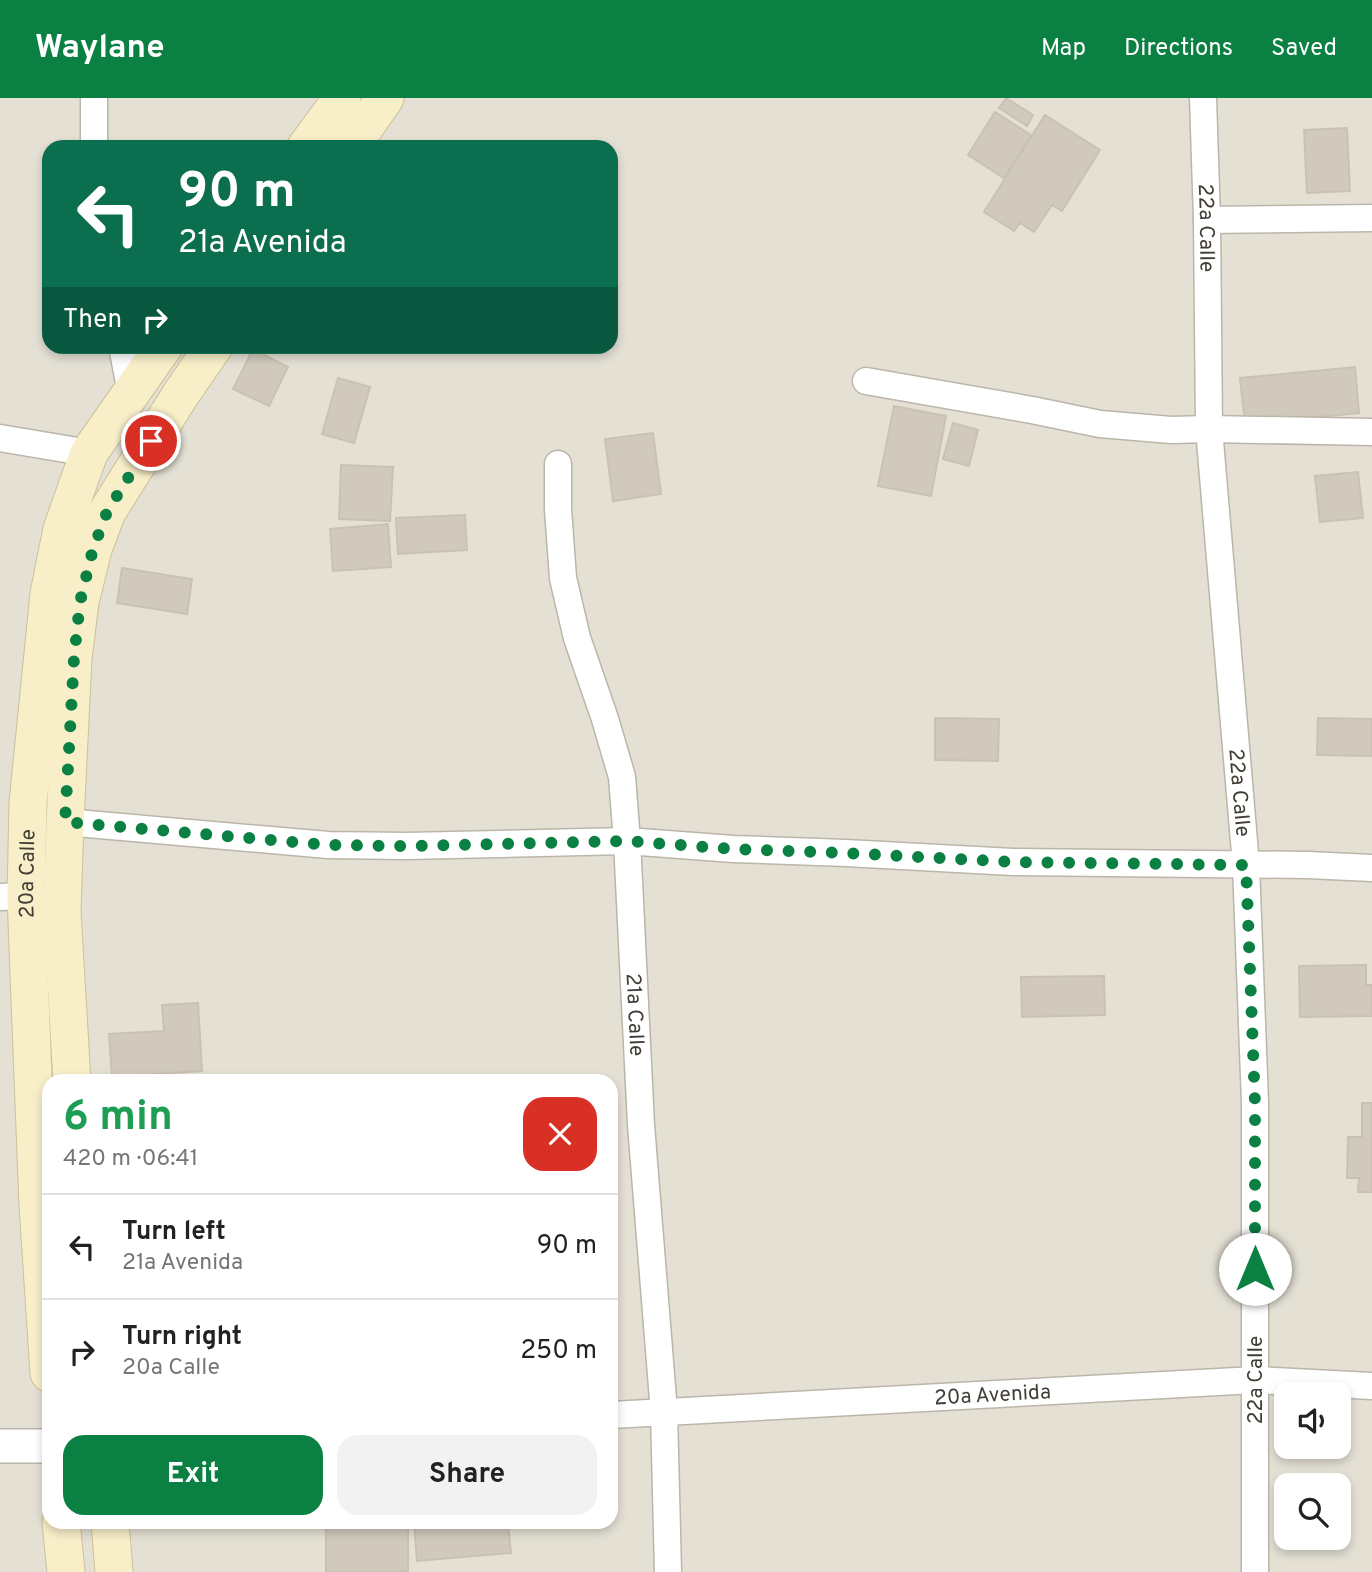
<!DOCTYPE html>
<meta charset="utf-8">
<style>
:root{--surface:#fff;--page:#f2f2f2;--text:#222;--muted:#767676;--line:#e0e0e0;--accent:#0b8043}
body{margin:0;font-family:Overpass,sans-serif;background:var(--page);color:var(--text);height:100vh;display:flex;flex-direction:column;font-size:26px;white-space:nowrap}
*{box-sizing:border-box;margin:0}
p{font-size:23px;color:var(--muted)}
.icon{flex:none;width:38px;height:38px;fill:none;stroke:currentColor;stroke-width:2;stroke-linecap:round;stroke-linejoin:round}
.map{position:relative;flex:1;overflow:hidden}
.side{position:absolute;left:42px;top:976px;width:576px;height:455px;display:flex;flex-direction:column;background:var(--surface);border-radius:21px;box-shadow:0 4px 10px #0003}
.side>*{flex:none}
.guide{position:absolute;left:42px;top:42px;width:576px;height:214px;border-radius:21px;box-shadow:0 4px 10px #0003;background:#0b6e4f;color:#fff;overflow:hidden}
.tools{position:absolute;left:1274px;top:1284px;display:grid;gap:14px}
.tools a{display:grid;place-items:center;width:77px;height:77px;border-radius:14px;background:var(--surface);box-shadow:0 4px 10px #0003;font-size:35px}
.pin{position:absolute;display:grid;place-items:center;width:60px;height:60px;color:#fff;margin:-30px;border:4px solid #fff;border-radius:50%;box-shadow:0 2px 7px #0007}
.me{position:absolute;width:77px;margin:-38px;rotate:0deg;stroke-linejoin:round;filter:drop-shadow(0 0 5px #0008)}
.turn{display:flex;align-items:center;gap:24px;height:147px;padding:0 21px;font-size:32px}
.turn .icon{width:91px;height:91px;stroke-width:2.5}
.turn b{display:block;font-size:49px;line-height:60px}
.then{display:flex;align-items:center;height:66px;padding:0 21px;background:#0003;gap:14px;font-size:26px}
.round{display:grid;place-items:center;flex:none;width:74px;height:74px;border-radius:21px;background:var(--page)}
.summary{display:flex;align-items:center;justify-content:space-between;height:119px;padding:0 21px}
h1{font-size:42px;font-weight:700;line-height:52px;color:#1e9e55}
.primary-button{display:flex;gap:14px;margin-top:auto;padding:14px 21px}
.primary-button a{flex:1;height:80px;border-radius:21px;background:var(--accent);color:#fff;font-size:28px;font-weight:700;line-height:80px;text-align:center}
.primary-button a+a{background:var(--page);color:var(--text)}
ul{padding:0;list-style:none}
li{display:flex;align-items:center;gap:21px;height:105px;padding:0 21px;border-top:2px solid var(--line)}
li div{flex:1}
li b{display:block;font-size:26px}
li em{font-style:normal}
header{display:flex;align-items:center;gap:42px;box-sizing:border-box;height:98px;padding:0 35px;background:var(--accent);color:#fff}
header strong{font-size:33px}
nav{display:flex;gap:38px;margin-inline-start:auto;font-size:24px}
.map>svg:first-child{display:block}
</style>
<header>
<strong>Waylane</strong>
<nav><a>Map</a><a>Directions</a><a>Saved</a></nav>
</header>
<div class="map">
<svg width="1372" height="1474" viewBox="0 0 1372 1474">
<rect width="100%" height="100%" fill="#f0eee6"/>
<path fill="#e4e0d4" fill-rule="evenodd" d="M0 0H1372V1474H0ZM49 49H611V248H49ZM49 984H611V1424H49ZM1286 1297H1339V1349H1286ZM1286 1388H1339V1440H1286Z"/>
<path fill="#d1cabc" stroke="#cac2b1" stroke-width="2" d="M1006 0 1033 17 1027 28 999 10Z
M995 14 1031 37 1004 80 968 57Z
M1045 17 1100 52 1062 113 1052 107 1034 134 1020 125 1014 133 984 114Z
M1347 30 1350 93 1307 95 1304 32Z
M253 251 288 269 269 308 233 291Z
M1355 269 1359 315 1245 326 1240 280Z
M338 280 370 289 354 345 322 336Z
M894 308 946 318 931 398 878 388Z
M953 325 978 332 969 368 943 361Z
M653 335 661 396 613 403 605 341Z
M341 367 393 369 390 423 339 421Z
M1358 374 1363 420 1320 424 1315 378Z
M465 417 467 452 398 456 396 420Z
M388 426 391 469 333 473 330 431Z
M122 470 192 481 187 516 117 505Z
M935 620 999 621 998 663 935 662Z
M1318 620 1372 621V658L1317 657Z
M1366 867V887H1372V918L1300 919 1299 868Z
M1104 878 1105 917 1022 919 1021 879Z
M198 905 202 973 112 979 109 936 164 933 162 907Z
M1362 1005H1372V1094H1358L1359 1080H1347L1348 1039H1362Z
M326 1424H408V1474H326Z
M414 1424H508L511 1455 417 1463Z"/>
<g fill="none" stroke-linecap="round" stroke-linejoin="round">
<defs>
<g id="minor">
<path d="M94 0V49"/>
<path id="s1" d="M1203 0 1207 122 1209 331 1246 767 1255 1005V1474"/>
<path d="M1207 122 1372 120"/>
<path d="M122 248 131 295"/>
<path d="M866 283 1032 312 1100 326 1171 332 1209 331 1372 334"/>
<path d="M0 340 89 355"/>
<path id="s2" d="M558 366V411L563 480 577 540 605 621 622 679 627 743 641 1027 664 1314 668 1474"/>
<path d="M65 724 328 747 406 748 627 743 733 751 846 755 1013 764 1308 767 1372 770"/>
<path d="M0 799 26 798"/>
<path id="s3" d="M611 1317 1255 1282 1372 1288"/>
</g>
<path id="tertiary" d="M0 1348H49"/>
<g id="secondary">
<path d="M306 49 342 0"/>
<path d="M351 49 385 0"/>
<path d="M72 984 62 813 65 724 73 560 80 504 93 451 107 414 181 296 214 248"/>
<path id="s4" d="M49 1275 38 1108 26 798 28 705 49 496 62 431 89 355 164 248"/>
<path d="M61 1424 66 1474"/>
<path d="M110 1424 114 1474"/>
</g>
</defs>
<use href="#minor" stroke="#bbb6a9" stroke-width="29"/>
<use href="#tertiary" stroke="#bbb6a9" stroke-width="36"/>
<use href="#secondary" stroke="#cbc19a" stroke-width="39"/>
<use href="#minor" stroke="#fff" stroke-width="26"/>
<use href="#tertiary" stroke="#fff" stroke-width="33"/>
<use href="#secondary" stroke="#f8efc8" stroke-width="37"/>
</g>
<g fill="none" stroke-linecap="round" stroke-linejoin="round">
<path stroke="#0b8043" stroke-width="12" stroke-dasharray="0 21.6" d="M151 343 107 414 93 451 80 504 74 560 65 724 328 747 406 748 627 743 733 751 846 755 1013 764 1246 767 1255 1005V1171"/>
</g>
<g text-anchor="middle" stroke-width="6" stroke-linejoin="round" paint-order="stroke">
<g font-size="21" fill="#423e36" stroke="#fff">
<text dy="7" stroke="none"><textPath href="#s1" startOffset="130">22a Calle</textPath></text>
<text dy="7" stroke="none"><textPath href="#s1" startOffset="696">22a Calle</textPath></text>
<text dy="7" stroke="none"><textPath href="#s4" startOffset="500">20a Calle</textPath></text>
<text dy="7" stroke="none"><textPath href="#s2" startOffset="560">21a Calle</textPath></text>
<text transform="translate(1255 1282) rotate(-90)" y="7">22a Calle</text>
<text dy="7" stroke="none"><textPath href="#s3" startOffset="382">20a Avenida</textPath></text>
</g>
</g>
</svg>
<div class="tools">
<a><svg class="icon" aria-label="sound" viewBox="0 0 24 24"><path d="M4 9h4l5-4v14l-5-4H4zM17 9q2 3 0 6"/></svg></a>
<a><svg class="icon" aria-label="search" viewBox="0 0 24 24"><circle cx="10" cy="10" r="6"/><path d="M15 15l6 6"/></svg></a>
</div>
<div class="pin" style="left:151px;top:343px;background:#d93025"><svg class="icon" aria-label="arrive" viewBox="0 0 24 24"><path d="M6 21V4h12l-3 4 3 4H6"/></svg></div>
<svg class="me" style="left:1255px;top:1171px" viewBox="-20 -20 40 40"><circle r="19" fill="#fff"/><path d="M0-13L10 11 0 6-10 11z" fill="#0b8043"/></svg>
<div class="guide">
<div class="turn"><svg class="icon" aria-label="left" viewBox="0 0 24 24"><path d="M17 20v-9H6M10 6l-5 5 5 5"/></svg><div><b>90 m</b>21a Avenida</div></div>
<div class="then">Then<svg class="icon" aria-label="right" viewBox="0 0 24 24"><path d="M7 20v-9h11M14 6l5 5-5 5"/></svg></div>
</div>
<section class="side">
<div class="summary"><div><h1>6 min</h1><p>420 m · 06:41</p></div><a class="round" style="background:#d93025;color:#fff"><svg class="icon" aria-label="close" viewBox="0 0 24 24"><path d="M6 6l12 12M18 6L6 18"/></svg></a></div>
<ul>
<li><svg class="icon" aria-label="left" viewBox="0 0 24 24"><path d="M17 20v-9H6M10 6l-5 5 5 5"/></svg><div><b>Turn left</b><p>21a Avenida</p></div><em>90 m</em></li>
<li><svg class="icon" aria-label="right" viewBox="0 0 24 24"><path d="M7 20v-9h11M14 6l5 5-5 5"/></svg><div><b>Turn right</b><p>20a Calle</p></div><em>250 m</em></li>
</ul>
<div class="primary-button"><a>Exit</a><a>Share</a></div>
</section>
</div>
